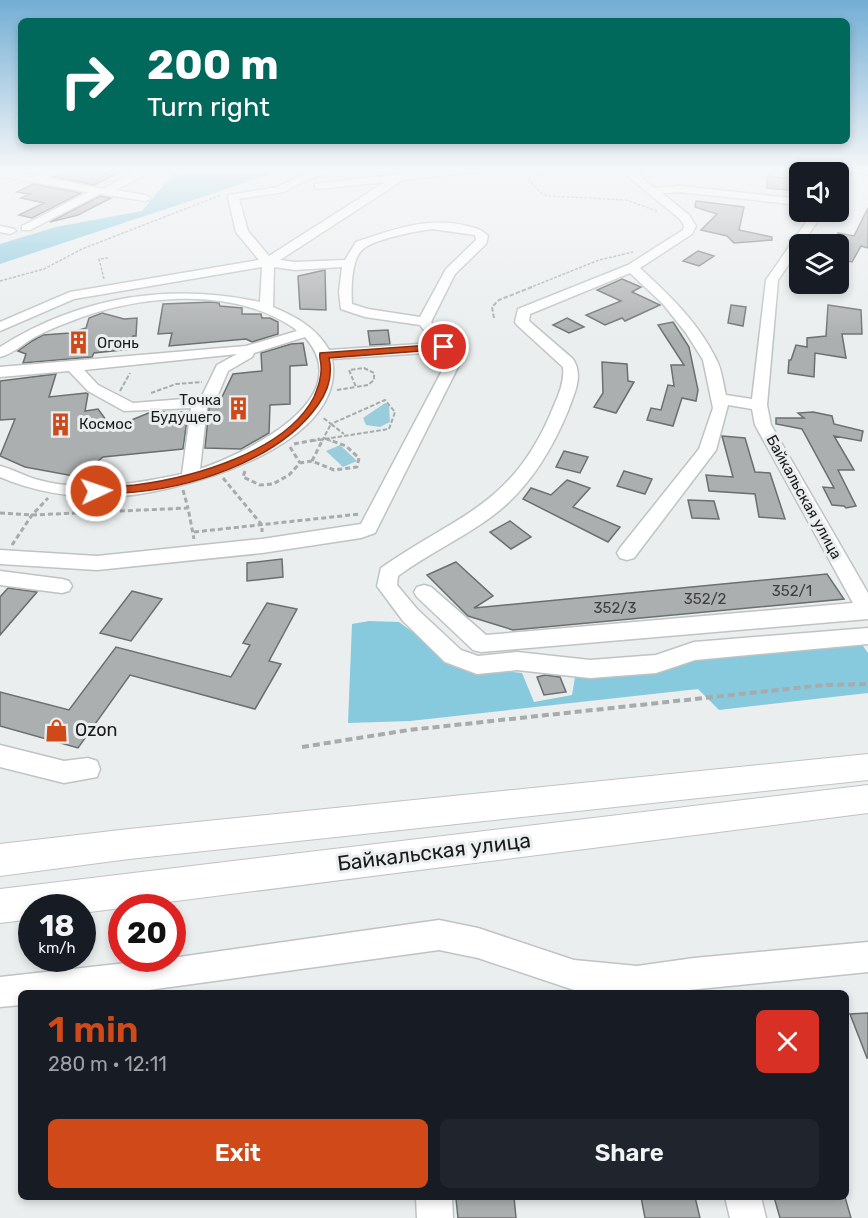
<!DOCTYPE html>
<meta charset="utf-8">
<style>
:root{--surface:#171b24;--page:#20242c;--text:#f1f3f6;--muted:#9ea1a6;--accent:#d04918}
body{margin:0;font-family:Rubik,sans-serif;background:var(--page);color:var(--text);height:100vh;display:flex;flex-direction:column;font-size:22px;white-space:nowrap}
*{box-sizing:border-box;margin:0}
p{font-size:20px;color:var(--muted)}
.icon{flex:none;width:33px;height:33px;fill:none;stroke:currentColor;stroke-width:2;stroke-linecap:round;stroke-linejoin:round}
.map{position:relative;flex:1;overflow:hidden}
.drawer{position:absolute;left:18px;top:990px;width:831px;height:210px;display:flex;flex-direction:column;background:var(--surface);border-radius:9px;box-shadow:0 3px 9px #0003}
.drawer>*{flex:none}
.hud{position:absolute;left:18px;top:18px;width:832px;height:126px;border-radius:9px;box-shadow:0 3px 9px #0003;background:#00695c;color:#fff;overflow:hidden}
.controls{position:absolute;left:789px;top:162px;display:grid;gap:12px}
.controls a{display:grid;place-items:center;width:60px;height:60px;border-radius:9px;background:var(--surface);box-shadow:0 3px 9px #0003;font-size:30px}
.speed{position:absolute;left:18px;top:894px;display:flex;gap:12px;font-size:30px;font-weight:700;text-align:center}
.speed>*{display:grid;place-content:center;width:78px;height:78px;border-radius:50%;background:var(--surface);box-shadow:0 3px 9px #0003;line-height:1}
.speed small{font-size:15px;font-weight:400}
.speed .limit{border:9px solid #d22;background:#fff;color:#111}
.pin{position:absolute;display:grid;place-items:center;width:51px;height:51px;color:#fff;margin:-26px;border:3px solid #fff;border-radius:50%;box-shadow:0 2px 6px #0007}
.me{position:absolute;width:66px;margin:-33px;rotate:87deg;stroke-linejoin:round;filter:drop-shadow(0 0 4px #0008)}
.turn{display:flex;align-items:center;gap:21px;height:126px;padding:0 30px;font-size:27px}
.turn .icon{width:78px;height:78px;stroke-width:2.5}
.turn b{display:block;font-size:42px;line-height:51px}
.round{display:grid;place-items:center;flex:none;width:63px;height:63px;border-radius:9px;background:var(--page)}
.head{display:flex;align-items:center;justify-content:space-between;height:102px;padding:0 30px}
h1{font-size:36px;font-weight:600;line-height:45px;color:var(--accent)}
.primary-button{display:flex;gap:12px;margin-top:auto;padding:12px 30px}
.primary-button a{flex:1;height:69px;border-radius:9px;background:var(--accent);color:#fff;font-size:24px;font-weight:600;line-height:69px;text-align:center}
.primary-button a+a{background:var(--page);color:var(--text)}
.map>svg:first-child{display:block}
</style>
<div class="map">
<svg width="868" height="1218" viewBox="0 0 868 1218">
<rect width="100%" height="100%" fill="#eaeeef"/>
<path fill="#9acddc" d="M385 403 389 404 390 422 380 427 366 425 363 418Z
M340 445 357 461 343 467 326 451Z"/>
<path fill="#88cadd" d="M205 169H286L0 264V244L56 227 142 211 172 175 200 173Z
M369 621 399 622 459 666 522 673 534 702 572 695 575 677 666 669 703 658 861 643 868 653V693L719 710 698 689 410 721 348 723 352 624Z"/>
<path fill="#acafb0" stroke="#6c6f70" stroke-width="1.5" d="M66 169H83L114 175 94 185 55 177Z
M767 176 799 179V191L767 188Z
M33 184 81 193 32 218 19 215 44 203 21 198 30 194 17 192Z
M100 196 111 198 78 215 50 222Z
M696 201 744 207 739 230 772 237V240L734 243 727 236 701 230 717 214 695 207Z
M868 208V248L861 246 852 262 838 259V233L854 236Z
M698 251 714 256 699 266 683 261Z
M325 270 326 310 300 309 298 276Z
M622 279 641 287 632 292 660 305 625 321 622 318 605 325 586 315 621 301 597 290Z
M213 302 219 303 220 306 242 308V314H261L262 318H270L278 322V334L252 342 246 339 169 346 172 333 158 334 163 304Z
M731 305 746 307 743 326 728 323Z
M828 305 861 310 862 334H842L846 358 815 353 814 377 788 373 789 360H791L796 345 807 347V338L826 336Z
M102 313 124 319 137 318 136 336H133L131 349 94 353 92 357 23 363 26 354 18 351 32 341 43 335 70 333 86 328 89 318Z
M567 318 584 327 569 333 553 325Z
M673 322 689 347 698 390 696 401 682 398 673 426 647 420 651 408 661 410 668 385 674 386 671 365H684L658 325Z
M388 330 390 344 370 345 368 331Z
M303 343 307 365 290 366V404L270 405 269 433 241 449 205 448 209 408 220 401 233 374 262 371 261 353 291 344Z
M602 362 627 364 628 381 634 382 616 413 594 407 603 393Z
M56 374 49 397 86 393 88 394 85 411 98 409 112 428 151 412H188L183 449 103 457 79 477 25 467 0 456 15 419 0 420V381Z
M813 412 832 416 834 424 863 431 861 441 834 436 854 470H838L856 506 846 508 844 506 832 505 823 487 834 488 802 429 776 424V418H804L798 413Z
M722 436 745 438 755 472 770 473 785 519 759 517 755 494 709 491 706 475 733 477Z
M564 451 588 457 580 473 556 467Z
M624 471 652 479 645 494 617 486Z
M567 480 590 488 573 507 620 527 608 542 523 499 531 488 551 495Z
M688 500 714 501 719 519 692 518Z
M510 521 531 537 511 549 490 532Z
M282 559 283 577 247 581V563Z
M456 562 493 596 474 608 827 574 844 599 513 630 468 616 427 575Z
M8 588 37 592 0 635V597Z
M132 591 162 599 131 641 100 633Z
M267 603 297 609 269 661 281 664 255 709 130 675 78 748 0 726V692L69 710 116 647 231 677 250 645 243 643Z
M545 675 560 677 566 692 544 695 537 677Z
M868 1013V1058H867L850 1014Z
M475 1197H514L516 1218H458L456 1199Z
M641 1197H695L700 1218H645Z
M774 1197H845L851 1218H780Z"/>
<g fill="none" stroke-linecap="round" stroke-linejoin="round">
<defs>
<path id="minor" d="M51 169H64L49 178 103 189 133 173 122 169 147 170V174L115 190 146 195 151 198 146 201 100 194 30 230H22V226L88 192 0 176V170L38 176Z
M327 169H348L309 179 284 192 239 199 248 231 269 256 385 182 319 189 315 188V184L444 169H481L476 172 403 180 280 260 295 262 345 260 356 242C392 230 428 216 467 226 475 228 482 229 488 236L486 244 455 274 431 322 459 357V365L375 533 361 538 262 553 97 570 0 564V550L97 556 262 539 361 524 445 365V357L440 352 332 359C349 448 172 496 107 497 69 497 35 492 0 477V466C12 469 23 475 35 479 81 493 135 484 182 474L191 408 124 411 88 391 69 371 0 377V367L246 346 297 331 294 328C231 285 136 295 69 322 58 326 46 331 35 337 24 343 13 354 0 357V347C79 297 169 282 260 302L262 267 74 299 0 331V322L70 292 259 260 236 232 228 197 229 195 278 187 302 175ZM432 229 475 235 476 240 446 269 420 317 368 309 352 304C351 289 351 259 363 249 375 239 416 231 432 229ZM274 267 295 270 342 267 339 292 341 309 365 317 420 325 434 343 329 350C316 327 296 317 273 307ZM305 337C360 400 245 453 200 469L207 407 215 402 228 371 252 357 254 353ZM237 354 217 365 201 398H197L133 403 98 385 84 370Z
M632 169H642L639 175 654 188 680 186 800 199V205L680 192 662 193 689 215 696 226 692 234 640 268C669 295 699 323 716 359 722 369 723 384 726 395L752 399 766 280 813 212H824L802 244H800V248L778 280 767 405 771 425 868 593V619L481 652 473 650 417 597 414 592 417 587 424 585 431 587 486 635 853 603 755 425 752 409 728 405 716 450 634 558 627 560 620 558 617 553 620 548 699 449 713 408 703 360 686 333 663 304 630 273 530 314 529 321 573 359C584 376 574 394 568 411 551 452 527 491 491 517 461 539 428 554 398 576L397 585 417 609 461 650 478 656 517 652 590 660 656 655 694 642 868 628V644L695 660 656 673 590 678 517 670 477 674 445 662 403 621 377 586 381 568C455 516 510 507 550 415 556 400 565 384 563 367L517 325 515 322 518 309 628 265 683 230 684 226 680 219 630 178 629 176Z
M844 169H868V175Z
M0 226 14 229 16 231 10 234 0 232Z
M0 571 62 579 69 581 72 586 69 591 62 593 0 585Z
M0 745 64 761 88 758 97 761 100 769 97 777 64 783 0 767Z
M439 920 478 928 574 960 637 966 694 958 868 942V972L659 993H605L574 990 478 958 439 950 127 993H21V1005L0 1007V977L172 958Z
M416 1197H452L453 1218H417Z
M725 1197H761L766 1218H730Z"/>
<path id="major" d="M868 754V780L129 859 0 876V844L129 829Z
M868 785V813L82 913V908H32V919L0 923V889Z"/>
</defs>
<use href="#minor" stroke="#bfc3c4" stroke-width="3"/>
<use href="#major" stroke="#bfc3c4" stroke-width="2"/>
<path stroke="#a8abab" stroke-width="1.5" stroke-dasharray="3 1.5" stroke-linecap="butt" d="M203 169 212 181 226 189
M553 169 528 179 541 193 549 196 626 200 657 211
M104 279 99 259 108 258
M0 281 44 269 82 249 221 195
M529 288 599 260 633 252"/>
<path stroke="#a8abab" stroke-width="2" stroke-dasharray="4.5 2" stroke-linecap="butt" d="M494 318 492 307 499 300 532 287
M364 368 374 373V380L368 385 356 387 349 370Z
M337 390 356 387
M120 391 130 373
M151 393 176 384 202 382
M324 438 331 441
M312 441 389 429 395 412 385 400 331 424 322 417
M322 441 331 424 344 434"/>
<path stroke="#a8abab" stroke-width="3" stroke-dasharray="5 3" stroke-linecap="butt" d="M294 444 320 439
M290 447 300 463
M312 461 323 439
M245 471 243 477 260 485 273 484 289 475 300 463 312 461 334 470 357 467 359 458 346 446 327 439
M223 478 262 525V532
M183 490 188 508
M0 513 32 515 188 508 194 539
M194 532 360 514
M12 545 32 515 48 498"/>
<path stroke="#a8abab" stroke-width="4" stroke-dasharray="7 4" stroke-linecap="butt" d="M302 747 409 730 824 685 868 684"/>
<use href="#minor" fill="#fff" fill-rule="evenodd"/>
<use href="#major" fill="#fff" fill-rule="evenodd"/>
</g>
<linearGradient id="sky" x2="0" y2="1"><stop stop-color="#73aed4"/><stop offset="0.5" stop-color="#f6f7f8"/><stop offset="1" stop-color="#f6f7f8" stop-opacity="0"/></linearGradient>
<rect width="868" height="340" fill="url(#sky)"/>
<path fill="#d04918" stroke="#872f10" stroke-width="1.5" d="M444 344 447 345V349L329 358C333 375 328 391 318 405 279 461 187 490 121 493 112 494 97 498 90 491 99 482 122 487 135 485 191 478 286 452 314 397 318 387 322 377 321 366 321 361 319 358 320 353Z"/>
<defs>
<symbol id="building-bare" viewBox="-9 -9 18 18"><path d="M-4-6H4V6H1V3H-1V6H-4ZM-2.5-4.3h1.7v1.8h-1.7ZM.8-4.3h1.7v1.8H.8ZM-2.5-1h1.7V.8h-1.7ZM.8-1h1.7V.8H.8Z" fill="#d04918" stroke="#eaeeef" stroke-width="2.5" paint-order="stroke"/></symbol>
<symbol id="shop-bare" viewBox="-9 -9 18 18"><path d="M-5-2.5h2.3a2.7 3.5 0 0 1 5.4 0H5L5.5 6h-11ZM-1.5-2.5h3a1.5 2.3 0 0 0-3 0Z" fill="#d04918" stroke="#eaeeef" stroke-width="2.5" paint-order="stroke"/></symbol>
</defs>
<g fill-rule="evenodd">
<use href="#building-bare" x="62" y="326" width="33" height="33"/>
<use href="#building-bare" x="222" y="392" width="33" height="33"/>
<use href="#building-bare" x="44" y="408" width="33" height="33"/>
<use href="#shop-bare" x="40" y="714" width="33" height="33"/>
</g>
<g text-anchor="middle" stroke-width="6" stroke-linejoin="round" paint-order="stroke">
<g font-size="15" fill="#191a1a" stroke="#eaeeef" text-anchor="start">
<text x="97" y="348">Огонь</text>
<text x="221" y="405" text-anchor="end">Точка<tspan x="221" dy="17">Будущего</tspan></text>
<text x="79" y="429">Космос</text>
</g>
<g font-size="15" fill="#191a1a" stroke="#eaeeef">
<text transform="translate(804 497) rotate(61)" y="5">Байкальская улица</text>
</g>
<g font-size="15" fill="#3e3f40">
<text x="792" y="596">352/1</text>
<text x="705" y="604">352/2</text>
<text x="615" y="613">352/3</text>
</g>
<g font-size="18" fill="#191a1a" stroke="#eaeeef" text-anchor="start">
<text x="75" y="736">Ozon</text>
</g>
<g font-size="21" fill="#191a1a" stroke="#eaeeef">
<text transform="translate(434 852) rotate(-7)" y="7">Байкальская улица</text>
</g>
</g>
</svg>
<div class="controls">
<a><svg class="icon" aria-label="sound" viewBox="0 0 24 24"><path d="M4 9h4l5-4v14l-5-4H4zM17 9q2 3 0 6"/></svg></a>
<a><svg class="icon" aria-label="layers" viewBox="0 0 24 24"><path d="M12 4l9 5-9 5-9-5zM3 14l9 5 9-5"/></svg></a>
</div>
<div class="speed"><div>18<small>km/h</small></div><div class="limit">20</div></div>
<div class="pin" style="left:444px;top:347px;background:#d93025"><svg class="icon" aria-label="arrive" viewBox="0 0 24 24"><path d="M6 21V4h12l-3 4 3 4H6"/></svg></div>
<svg class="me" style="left:96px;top:491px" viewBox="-20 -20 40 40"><circle r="17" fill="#d04918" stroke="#fff" stroke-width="3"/><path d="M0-11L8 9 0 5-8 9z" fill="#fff"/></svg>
<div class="hud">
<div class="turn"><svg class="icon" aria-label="right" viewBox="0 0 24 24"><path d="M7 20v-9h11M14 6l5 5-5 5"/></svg><div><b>200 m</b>Turn right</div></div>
</div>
<section class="drawer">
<div class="head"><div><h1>1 min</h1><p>280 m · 12:11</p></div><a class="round" style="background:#d93025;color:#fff"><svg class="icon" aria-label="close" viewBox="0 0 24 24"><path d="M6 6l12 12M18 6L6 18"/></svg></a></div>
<div class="primary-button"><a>Exit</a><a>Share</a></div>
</section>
</div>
